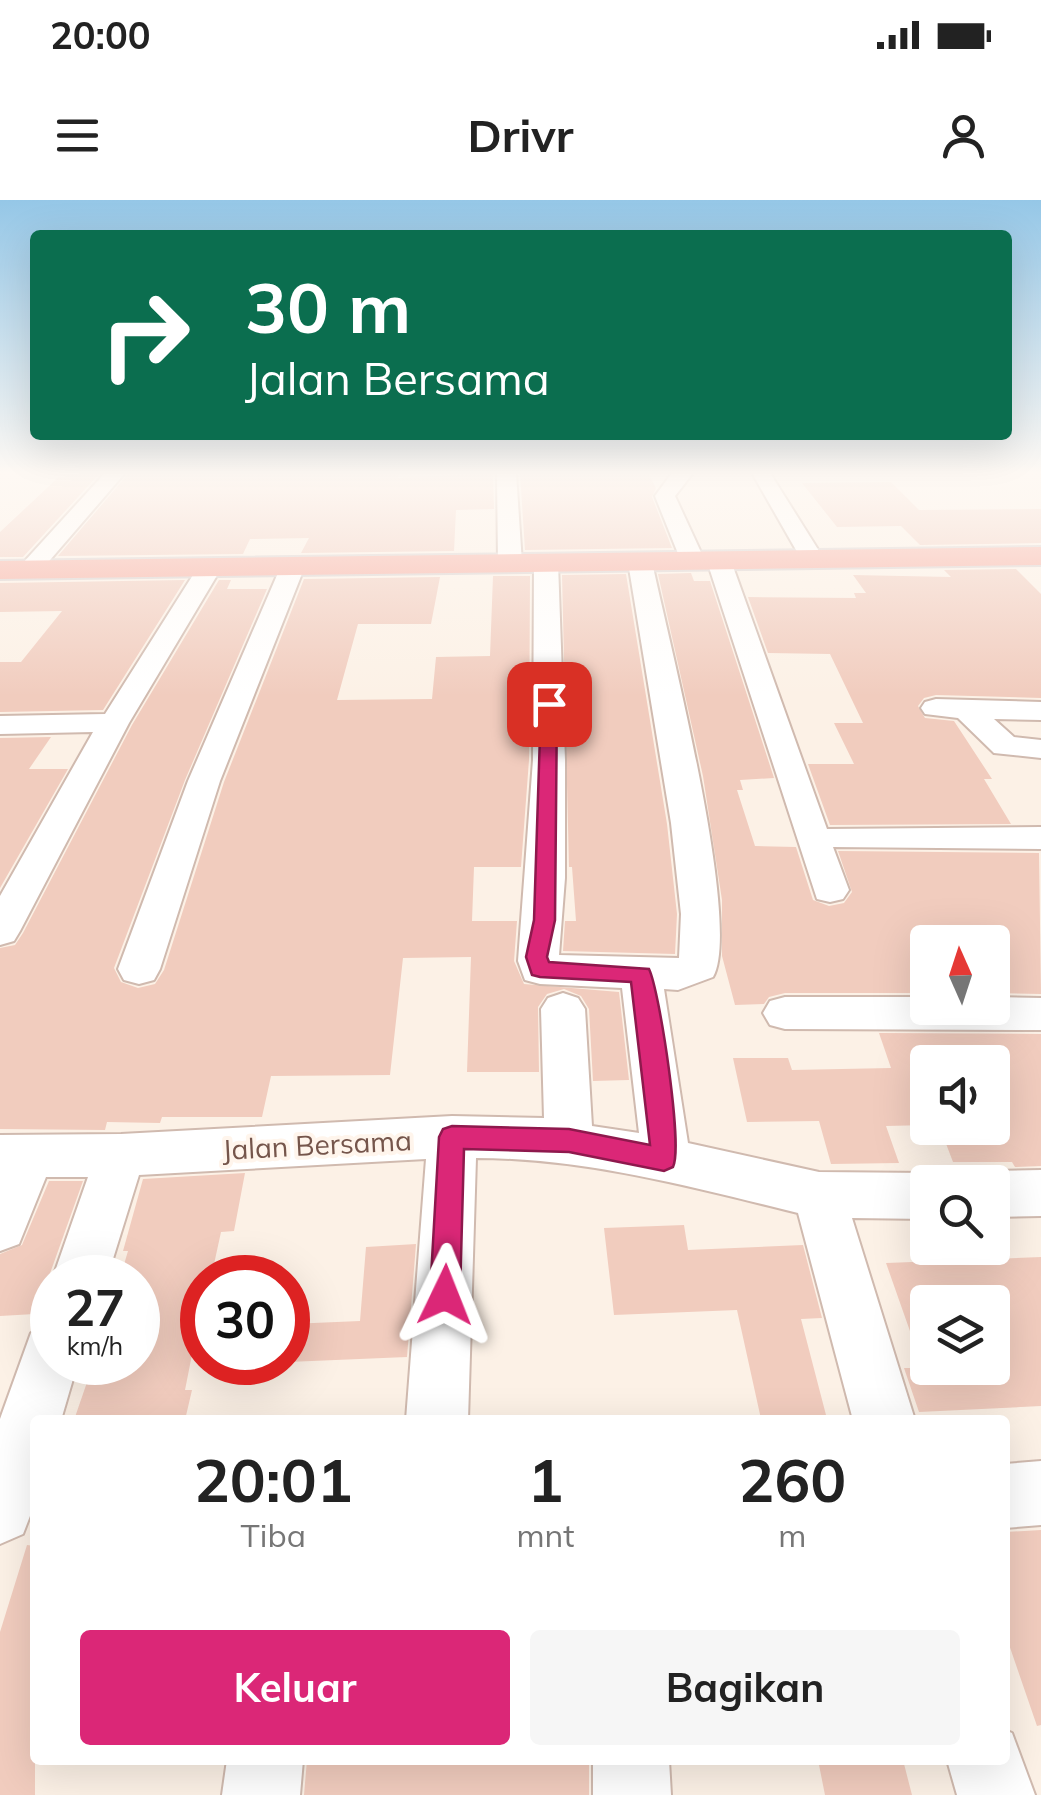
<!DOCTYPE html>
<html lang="id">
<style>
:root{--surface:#fff;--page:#f6f6f6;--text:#222;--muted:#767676;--accent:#db2777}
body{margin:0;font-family:Mulish,sans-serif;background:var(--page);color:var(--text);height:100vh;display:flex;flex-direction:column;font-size:38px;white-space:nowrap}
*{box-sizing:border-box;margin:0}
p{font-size:32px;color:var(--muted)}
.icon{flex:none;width:55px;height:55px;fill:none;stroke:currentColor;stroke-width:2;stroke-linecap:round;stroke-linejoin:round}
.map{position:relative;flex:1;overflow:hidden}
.sheet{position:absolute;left:30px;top:1215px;width:980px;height:350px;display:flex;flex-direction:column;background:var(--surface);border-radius:10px;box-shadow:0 10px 40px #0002}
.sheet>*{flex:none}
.top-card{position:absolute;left:30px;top:30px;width:982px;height:210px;border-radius:10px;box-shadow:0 10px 40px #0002;background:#0b6e4f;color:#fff;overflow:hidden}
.needle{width:65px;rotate:357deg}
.buttons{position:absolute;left:910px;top:725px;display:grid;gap:20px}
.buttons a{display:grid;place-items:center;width:100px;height:100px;border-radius:10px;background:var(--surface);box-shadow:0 10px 40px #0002;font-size:50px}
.speed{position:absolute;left:30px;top:1055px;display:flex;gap:20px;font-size:50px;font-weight:700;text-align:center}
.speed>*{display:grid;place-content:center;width:130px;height:130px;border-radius:50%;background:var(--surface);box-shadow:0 10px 40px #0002;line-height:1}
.speed small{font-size:25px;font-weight:400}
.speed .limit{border:15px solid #d22;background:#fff;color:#111}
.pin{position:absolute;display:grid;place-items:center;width:85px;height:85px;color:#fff;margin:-42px;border-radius:20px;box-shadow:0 5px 15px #0006}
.me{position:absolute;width:110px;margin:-55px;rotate:2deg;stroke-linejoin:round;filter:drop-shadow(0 0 8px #0008)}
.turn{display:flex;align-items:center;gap:35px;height:210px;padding:0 50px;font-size:45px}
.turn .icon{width:130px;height:130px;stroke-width:2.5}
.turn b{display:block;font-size:70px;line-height:85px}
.eta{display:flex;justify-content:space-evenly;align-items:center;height:170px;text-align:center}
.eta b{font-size:60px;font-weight:700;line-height:70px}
.cta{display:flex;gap:20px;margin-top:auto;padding:20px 50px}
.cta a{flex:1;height:115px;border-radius:10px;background:var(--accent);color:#fff;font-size:40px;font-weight:700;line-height:115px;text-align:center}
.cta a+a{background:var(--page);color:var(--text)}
.status{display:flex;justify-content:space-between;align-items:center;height:70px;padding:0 50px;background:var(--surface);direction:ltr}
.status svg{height:28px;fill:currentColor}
header{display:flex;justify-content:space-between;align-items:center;height:130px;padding:0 50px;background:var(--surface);font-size:45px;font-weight:700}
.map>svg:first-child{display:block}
</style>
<div class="status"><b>20:00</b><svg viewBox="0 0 49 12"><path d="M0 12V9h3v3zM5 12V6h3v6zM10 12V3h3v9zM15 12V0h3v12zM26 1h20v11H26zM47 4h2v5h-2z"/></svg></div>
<header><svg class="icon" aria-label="menu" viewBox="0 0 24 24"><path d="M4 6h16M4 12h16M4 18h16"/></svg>Drivr<svg class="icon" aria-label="person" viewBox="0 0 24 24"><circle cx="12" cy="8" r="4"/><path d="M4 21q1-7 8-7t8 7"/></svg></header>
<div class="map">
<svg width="1041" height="1595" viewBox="0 0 1041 1595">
<rect width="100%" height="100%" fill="#fcf1e6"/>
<path fill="#f1ccbe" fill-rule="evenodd" d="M63 273H100L23 357H0V332Z
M399 273 398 278 493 273 494 309 456 310 454 351 301 353 309 338 250 339 243 354 58 356 128 274Z
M520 273H648L656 288 652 297 672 348 525 350Z
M891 282 919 310 1041 309V343L920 345 901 326 837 327 802 283Z
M1016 369 1041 394V498L936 495 924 498 918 506 925 518 954 521 992 579H984L1011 624 830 625 808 564H854L834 523H863L830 454 768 453 748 397 856 398 854 393H866L853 375 951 377 944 370Z
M691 373 694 381H710L774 578 740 580 743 590H737L755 646 796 647 813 700 829 706 844 703 852 692 838 651 1039 653 1041 794 992 793V742H928V793H785L769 797 764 804 735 805 722 756V700L703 576 658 374Z
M626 374 667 624 677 714 675 754 563 751 565 721H576L572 667H569L562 375Z
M493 376H530L529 560 521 667H474L472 721H517L514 761 524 784 619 792 629 880 593 881 589 809 581 796 564 789 547 794 538 807 539 872H467L471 757 403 758 390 875 271 876 262 917H162L160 923 107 922 105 930 0 929V748L15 745 23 733 132 525 219 380H231L227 389H267L185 580 114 768 121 782 138 788 155 784 164 770 224 582 304 379 440 377 431 424H358L337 500 432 499 436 457 490 456Z
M185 380 103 510 0 512V462H21L62 411 0 412V383Z
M51 537 29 569H68L0 688V538Z
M879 833 1041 834V966L1015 967 1012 962H953L940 928H992V862H928V925L886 926 899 963 831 964 819 921 747 922 733 858H788L792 870 891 868Z
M245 973 234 1031 221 1032 211 1078H202V1104L185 1190H192L185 1220H74L94 1162H138V1078H120L128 1051H123L143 979Z
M49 981H83L48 1079 52 1084V1113L0 1116V1054L22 1045Z
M684 1025 688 1050 803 1045 822 1118 801 1119 826 1215 761 1219 737 1110 614 1115 604 1028Z
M416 1044 407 1157 288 1162 290 1124 360 1121 366 1047Z
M1041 1057V1206L919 1212 904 1168H923L886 1063ZM928 1102H992V1168H928Z
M1041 1330V1525L1037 1526 1005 1433V1332Z
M27 1345 35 1346V1595H0V1432Z
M307 1560H589V1595H304Z
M818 1560H903L912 1595H825Z"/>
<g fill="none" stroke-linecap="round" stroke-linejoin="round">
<defs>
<path id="minor" d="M105 273H125L38 374H22L18 369 22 364Z
M497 273H516L522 363 510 370 498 363Z
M672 273H693L675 296 705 361 701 366 693 368 681 361 655 296Z
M752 273H770L824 359 820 364H804Z
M719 354 731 361 827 629 1041 627V649L833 647 849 690 843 699 830 702 817 699 707 361Z
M640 355 652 362C667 434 743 725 713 777L678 790 664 789 688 943 819 972 928 973 946 980 947 982H928V1019L852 1018 915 1220H853L798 1013C692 987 585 958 476 958L468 1220H406L426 959 139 975 107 1078 52 1080 88 977H46L19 1044 0 1051V935L121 934 452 916 544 918 541 809 548 798 563 793 578 798 585 809 592 926 639 933 622 788 540 784 525 780 518 761 533 560 534 363 546 356 558 363 565 560V678L559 755 679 758 681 714 671 623 628 362Z
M293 359 305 366 220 581 160 769 154 780 139 784 124 780 118 769 188 581 281 366Z
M210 360 222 367 129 523 20 731 14 741 0 745V696L93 532 0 534V516L105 514 198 367Z
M936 499 1041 502V520L994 519 1014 537 1041 540V558L994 553 958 518 925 514 921 508 925 502Z
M785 797H928V808H992V797L1041 798V830L785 829 770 825 763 813 770 801Z
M1041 970V1016L992 1017V982H972L974 978 992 971Z
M52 1125V1162H78L61 1220H35V1303L23 1334 0 1344V1219L31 1133Z
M1041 1261V1325L1005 1328V1264Z
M1005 1530 1012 1533 1035 1595H957L947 1560H1005Z
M227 1560H303L300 1595H222Z
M593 1560H669L671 1595H593Z"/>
<path id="highway" d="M1041 347V365L0 379V361Z"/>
</defs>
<use href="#minor" stroke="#d0baaf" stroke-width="4"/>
<use href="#highway" stroke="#d8cfcd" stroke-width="4"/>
<use href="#minor" fill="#fff" fill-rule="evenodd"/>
<use href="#highway" fill="#f6aa9d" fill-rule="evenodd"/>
</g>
<linearGradient id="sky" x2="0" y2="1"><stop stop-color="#95c7e7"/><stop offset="0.55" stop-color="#fef9f4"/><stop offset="1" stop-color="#fef9f4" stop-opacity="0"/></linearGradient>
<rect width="1041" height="496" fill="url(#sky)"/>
<path fill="#db2777" stroke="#8e194d" stroke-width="2.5" d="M549 499 557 504 555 720 547 757 549 762 649 769C660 792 683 947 673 967L664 971 569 952 464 949 460 1095 455 1105 445 1109 434 1105 430 1095 439 937 443 929 452 926 569 929 650 945 631 782 540 777 532 775 526 757 534 720 541 504Z"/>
<g text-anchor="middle" stroke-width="8" stroke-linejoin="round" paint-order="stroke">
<g font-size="28" fill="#75554b" stroke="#fff5ec">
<text transform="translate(317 945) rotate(-3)" y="10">Jalan Bersama</text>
</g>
</g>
</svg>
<div class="buttons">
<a><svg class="needle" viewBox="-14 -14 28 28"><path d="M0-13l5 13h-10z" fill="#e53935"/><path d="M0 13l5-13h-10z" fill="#767676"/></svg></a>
<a><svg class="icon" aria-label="sound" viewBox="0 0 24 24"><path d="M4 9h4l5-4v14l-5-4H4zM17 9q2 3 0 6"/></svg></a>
<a><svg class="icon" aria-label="search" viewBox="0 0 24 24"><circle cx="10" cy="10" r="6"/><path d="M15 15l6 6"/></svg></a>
<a><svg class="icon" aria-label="layers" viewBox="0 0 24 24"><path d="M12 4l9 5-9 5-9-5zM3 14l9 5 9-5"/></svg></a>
</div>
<div class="speed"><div>27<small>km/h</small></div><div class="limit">30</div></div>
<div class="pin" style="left:549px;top:504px;background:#d93025"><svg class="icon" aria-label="arrive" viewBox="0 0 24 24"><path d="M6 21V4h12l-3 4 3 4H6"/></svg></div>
<svg class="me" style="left:445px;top:1095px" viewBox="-20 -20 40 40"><path d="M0-17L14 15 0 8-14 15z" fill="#db2777" stroke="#fff" stroke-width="4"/></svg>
<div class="top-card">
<div class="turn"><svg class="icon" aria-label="right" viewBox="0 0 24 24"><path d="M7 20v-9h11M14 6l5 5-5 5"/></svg><div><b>30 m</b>Jalan Bersama</div></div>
</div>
<section class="sheet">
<div class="eta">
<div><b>20:01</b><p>Tiba</p></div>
<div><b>1</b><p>mnt</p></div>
<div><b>260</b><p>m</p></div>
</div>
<div class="cta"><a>Keluar</a><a>Bagikan</a></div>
</section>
</div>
